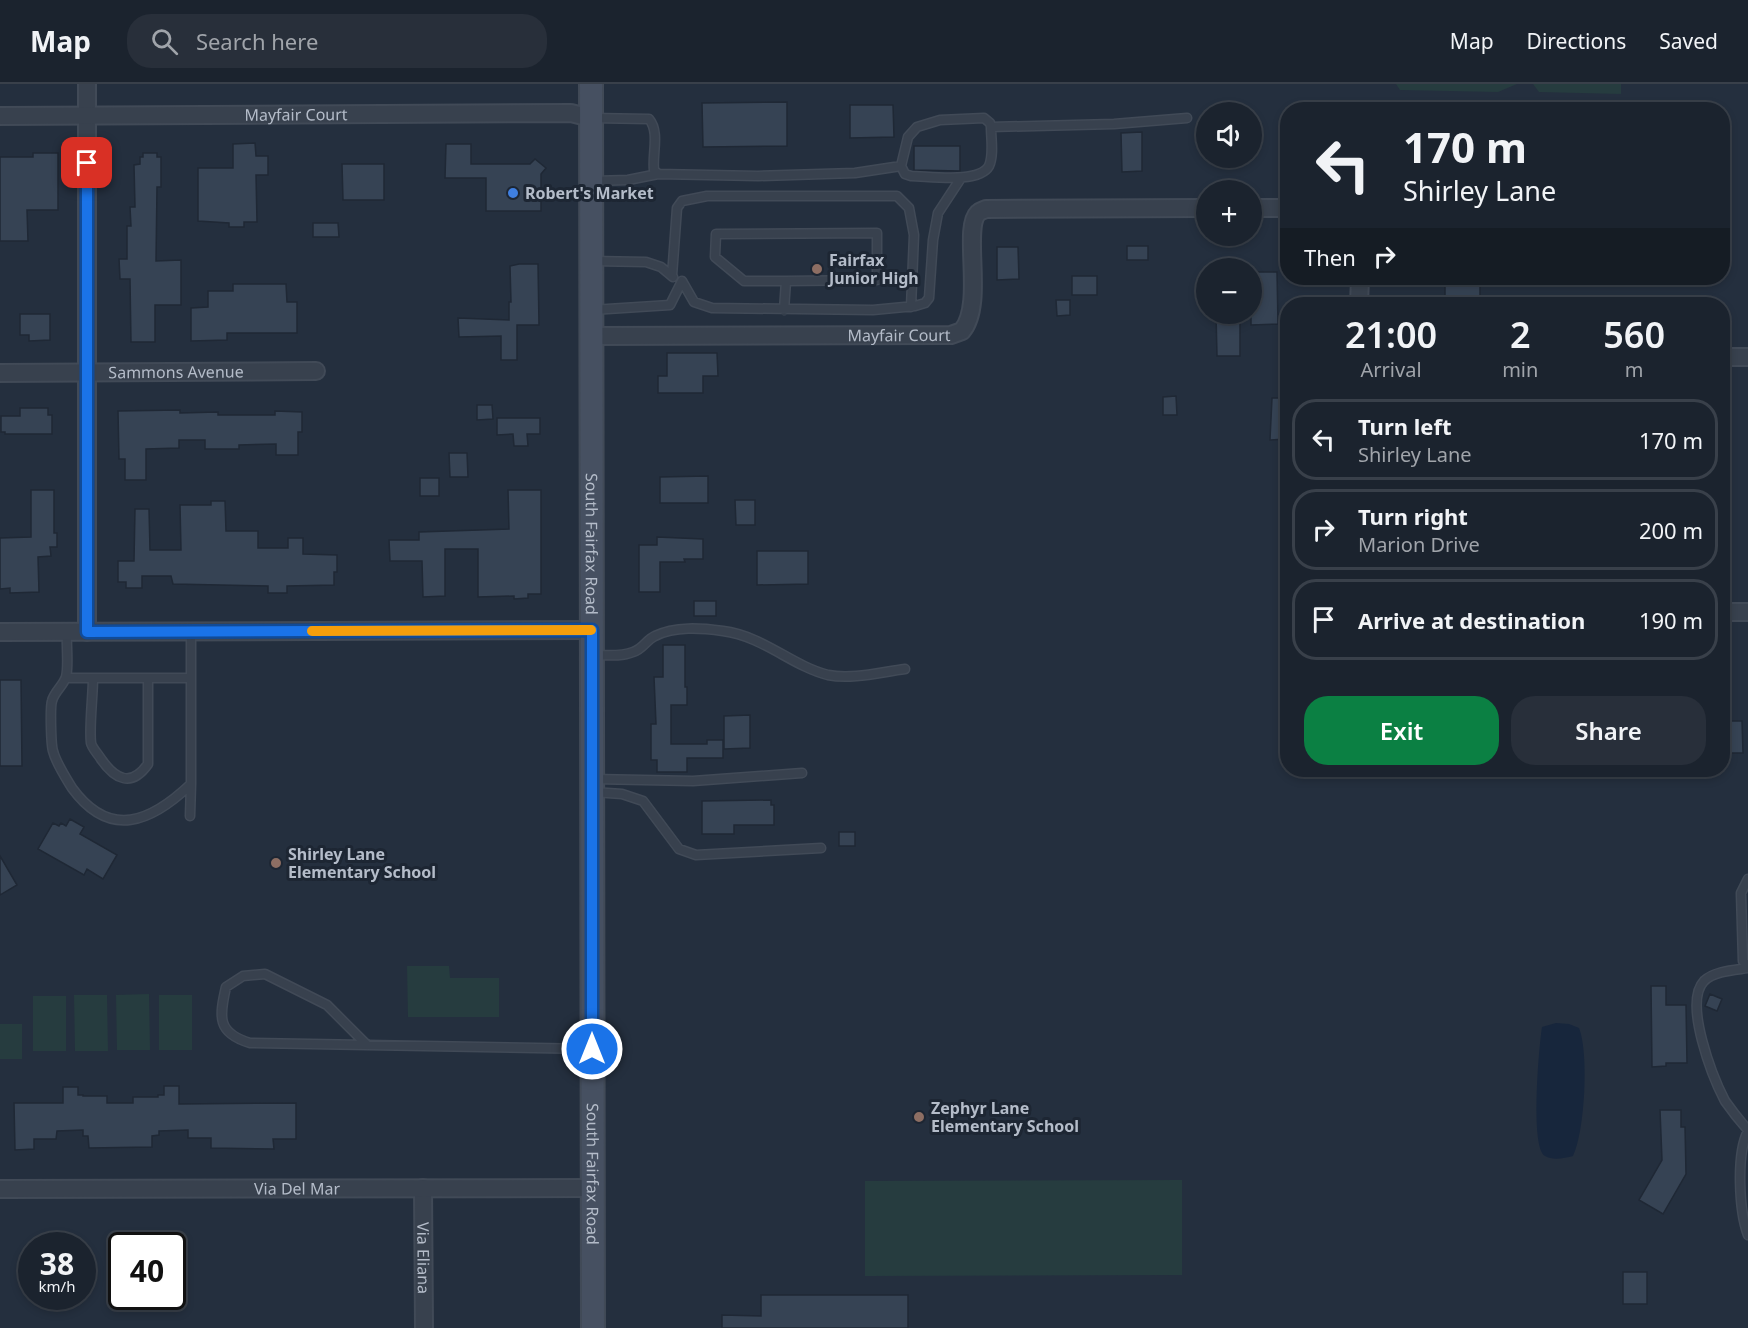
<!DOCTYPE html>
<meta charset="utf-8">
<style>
:root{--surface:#1b232e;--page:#282f3a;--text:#f1f3f6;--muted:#a0a4aa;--line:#39404a;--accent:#0b8043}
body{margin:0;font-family:"Noto Sans",sans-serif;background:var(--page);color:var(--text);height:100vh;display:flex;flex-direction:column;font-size:22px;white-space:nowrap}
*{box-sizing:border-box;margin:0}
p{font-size:20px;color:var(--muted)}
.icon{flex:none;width:33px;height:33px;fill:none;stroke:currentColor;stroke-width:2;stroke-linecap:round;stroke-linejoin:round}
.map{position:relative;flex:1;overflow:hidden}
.sheet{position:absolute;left:1280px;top:213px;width:450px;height:480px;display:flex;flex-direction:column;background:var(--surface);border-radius:24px;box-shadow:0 3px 9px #0003,0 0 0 2px var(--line)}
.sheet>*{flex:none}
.top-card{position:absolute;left:1280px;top:18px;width:450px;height:183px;border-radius:24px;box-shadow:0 3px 9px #0003,0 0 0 2px var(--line);background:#1b232e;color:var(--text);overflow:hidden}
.fabs{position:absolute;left:1196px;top:18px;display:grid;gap:12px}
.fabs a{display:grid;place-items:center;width:66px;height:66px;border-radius:50%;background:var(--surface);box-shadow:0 3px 9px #0003,0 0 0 2px var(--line);font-size:30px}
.speed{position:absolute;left:18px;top:1148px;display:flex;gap:12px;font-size:30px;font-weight:700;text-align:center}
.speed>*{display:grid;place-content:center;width:78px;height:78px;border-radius:50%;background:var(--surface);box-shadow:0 3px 9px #0003,0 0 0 2px var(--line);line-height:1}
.speed small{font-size:15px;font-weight:400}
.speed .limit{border:3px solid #111;border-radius:9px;background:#fff;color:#111}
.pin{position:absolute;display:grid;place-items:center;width:51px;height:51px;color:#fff;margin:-26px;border-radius:12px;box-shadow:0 3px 9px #0006}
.me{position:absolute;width:66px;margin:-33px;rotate:0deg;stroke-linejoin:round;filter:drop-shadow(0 0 4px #0008)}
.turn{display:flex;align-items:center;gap:21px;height:126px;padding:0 24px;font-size:27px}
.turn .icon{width:78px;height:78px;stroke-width:2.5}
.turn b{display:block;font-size:42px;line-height:51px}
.then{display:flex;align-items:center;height:57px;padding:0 24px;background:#0003;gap:12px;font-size:22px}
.eta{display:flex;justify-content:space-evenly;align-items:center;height:102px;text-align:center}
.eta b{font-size:36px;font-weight:600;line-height:42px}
.primary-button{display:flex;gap:12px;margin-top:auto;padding:12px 24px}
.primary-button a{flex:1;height:69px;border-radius:24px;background:var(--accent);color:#fff;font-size:24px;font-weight:600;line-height:69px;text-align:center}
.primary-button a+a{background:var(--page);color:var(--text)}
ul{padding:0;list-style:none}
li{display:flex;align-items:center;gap:18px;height:81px;margin:0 12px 9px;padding:0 12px;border:3px solid var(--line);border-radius:24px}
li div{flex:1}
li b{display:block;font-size:22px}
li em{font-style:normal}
header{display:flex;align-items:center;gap:36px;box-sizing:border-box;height:84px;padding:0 30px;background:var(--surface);border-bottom:2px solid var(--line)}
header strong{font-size:28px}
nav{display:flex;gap:33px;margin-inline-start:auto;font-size:21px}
.search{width:420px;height:54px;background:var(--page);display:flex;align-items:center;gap:15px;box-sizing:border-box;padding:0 21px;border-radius:24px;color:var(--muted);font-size:22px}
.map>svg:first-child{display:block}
</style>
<header>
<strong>Map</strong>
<div class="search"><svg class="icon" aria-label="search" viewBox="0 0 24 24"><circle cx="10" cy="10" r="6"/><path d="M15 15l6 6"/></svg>Search here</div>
<nav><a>Map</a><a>Directions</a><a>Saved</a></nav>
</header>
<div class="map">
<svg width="1748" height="1244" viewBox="0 0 1748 1244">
<rect width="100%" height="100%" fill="#242f3e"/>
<path fill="#263c3f" d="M1396 0H1517L1498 8 1400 6Z
M1533 0H1621V10L1539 8Z
M407 882H449L450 894H499V933H408Z
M149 910 150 966H117L116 911Z
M74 911H107L108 967H75Z
M159 911H192V966H159Z
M33 912H66V967H33Z
M0 940H22V975H0Z
M1182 1096V1191L865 1192V1097Z"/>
<path fill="#17263c" d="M1556 939 1569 940 1579 944C1589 969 1585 1048 1573 1072 1565 1074 1553 1077 1545 1072 1530 1063 1539 962 1542 943Z"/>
<path fill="#364354" stroke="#1f2835" stroke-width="1.5" d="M787 18V62L703 63 702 19Z
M850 21H893L894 53 850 54Z
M1142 48V87L1122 88 1121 49Z
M255 59 256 72H268V91H256L257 138H244V143H229V139L198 137V84H233V60Z
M446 60H471V80H530L535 75 546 84 541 90V127H486V94H445Z
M914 62H960V87L914 86Z
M33 69H58V126H27L28 157H0V73H33Z
M143 69H157V73H161V103H157L156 177 181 176V221H155V258H131L130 195H120L119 175H127V142H131L130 123H135L134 81 140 80V73H143Z
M342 80H384V116H343Z
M313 139H338L339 153H313Z
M1127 162H1148V176H1127Z
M997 163H1018L1019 195 997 196Z
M519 180H538L539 241H517V276H501V252L459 253 458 234 509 236V218H511L510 182Z
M1255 188H1277L1278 240 1251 241V201H1255Z
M1072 192H1097V211H1072Z
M1445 194H1480V219L1445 220Z
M233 200H286L287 218H297V249H227V256L191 257V224L208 223V207H233Z
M1056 216H1070V231L1057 232Z
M20 230H50V256L29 257V251H20Z
M1216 230H1240V272H1217Z
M667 269H717L718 292H703V309H658V292H667Z
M1176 312 1177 331H1163V313Z
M1272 314H1287V355L1270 356Z
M477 321H492L493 335 477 336Z
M20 324H48V331H52V350H5V348H1V332H20Z
M180 326V329L218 328V331H275V327L302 328V348H298V371H276V360L239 361V365H205V356H179V364L146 365V396H125V375H119L118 327Z
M497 334H540V350H527L528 362H514L513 350 497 351Z
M449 369H467L468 393H450Z
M708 392V419H660V393Z
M420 394H439V412H420Z
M31 406H54V449H57V463H50L51 472 38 473 39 508 10 509V504L0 505V454L31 453Z
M508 406H541V510H528V514L514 515V512L478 513V465H445V512L423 513 422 477H390L389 456H419V448L509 445Z
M735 416H755V441H736Z
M211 417H225L226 447H258V464H288V454H303V470L337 471V488H334V501L287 502V509H268V502L173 500 171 492H142V504H126V498H118V477H134L135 425H149L150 466H181L180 421H211Z
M657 453 703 455V475H684L685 478H660V508H639V461H657Z
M757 467H808V500L757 501Z
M694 517H716V532H694Z
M663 561H685V603H687V621H671V660H707V656H723V674H687V688H657V676H651V640H656L654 593H663Z
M0 596H21L22 682H0Z
M750 631V664L724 665V632Z
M1722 637H1742L1743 669H1724Z
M771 716V721H774V741H734V750H702V717Z
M70 735 84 743 80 750 117 771 103 795 87 785 84 791 38 765 53 739 59 742 61 739 66 742Z
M839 748H855V762H839Z
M0 772 17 801 0 811Z
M1651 902H1666V921H1686L1687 979H1666V982L1652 983Z
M1710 910 1722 915 1717 927 1705 922Z
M164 1002H179V1020L296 1019V1055H273L274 1065 211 1064V1054H188V1046L159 1047V1051L152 1052V1063L89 1064 88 1052H83V1046L57 1047 56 1055H34V1065L15 1066 14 1019H63V1003H78V1011H83V1012H107V1019H133V1013H158V1011H164Z
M1660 1026H1681V1043H1685L1686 1090 1663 1130 1639 1116 1662 1076Z
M1623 1188H1647V1220H1623Z
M761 1211H908V1244H722V1231L761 1232Z"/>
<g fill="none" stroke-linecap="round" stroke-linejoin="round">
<defs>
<path id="lane" d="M591 34 649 35C660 48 652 70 654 86L658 90 758 92 855 89 901 82
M984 34 990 39 991 43C991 55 994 71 989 82 979 100 929 92 911 92L905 90 901 82 908 53 917 43 940 36Z
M991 43 1114 40 1187 34
M593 97 628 96 658 90
M592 177 646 178 661 183 673 193
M672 192 677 124 682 117 707 112H897L909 124 914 151 911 223
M592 226 670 221 682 197 694 218 712 224 873 226 915 222 925 219 929 214 933 156 938 129 961 94
M784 226 786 197 877 196V149L716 150 715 173 744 197H786
M67 548C66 560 69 582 66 593 63 602 54 608 52 617 50 623 51 661 53 667 56 679 66 694 72 704 110 756 151 738 191 700V547
M593 571C606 571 621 573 633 568 643 565 646 556 655 552 675 542 701 544 723 547 763 552 792 582 828 591 852 596 881 588 905 585
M66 594H191
M93 594C93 611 89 644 91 659 92 664 98 670 101 675 115 695 131 704 148 680V594
M593 695 693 697 802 689
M593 708 622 710 643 717 679 765 696 771 821 764
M190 732 191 700
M1748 795 1741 809 1743 877 1748 883
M1748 884C1735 886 1714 887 1704 897 1683 919 1713 994 1725 1017 1732 1027 1740 1037 1748 1046
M367 961 327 921 265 890 243 892 226 903C219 933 217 949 250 959L592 965
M1748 1047C1736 1070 1739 1127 1748 1151"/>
<g id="street">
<path d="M87 0V548"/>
<path id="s1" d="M0 32 571 29 591 34"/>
<path d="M1251 124H1287"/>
<path d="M1359 220 1360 194"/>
<path id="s2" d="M593 252 951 251 962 247C985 220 962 145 978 129 980 127 984 126 986 125L1206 124"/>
<path d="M1722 273H1748"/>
<path id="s3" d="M0 289 316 287"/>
<path d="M1722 528H1748"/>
<path d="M0 548 592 546"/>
<path id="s4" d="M423 1104 424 1244"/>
<path id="s5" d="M0 1105 593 1104"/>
</g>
<g id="secondary">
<path id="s6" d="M591 0 593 1244"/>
</g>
</defs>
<use href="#lane" stroke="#414a57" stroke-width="11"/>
<use href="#street" stroke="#414a57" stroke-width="20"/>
<use href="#secondary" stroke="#414a57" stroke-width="26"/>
<use href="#lane" stroke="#38414e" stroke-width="8"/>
<use href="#street" stroke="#38414e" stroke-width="16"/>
<use href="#secondary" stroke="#465061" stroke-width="22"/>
</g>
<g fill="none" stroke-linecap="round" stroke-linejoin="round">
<defs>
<path id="route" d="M87 79V548L592 546V965"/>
</defs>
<use href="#route" stroke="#114b97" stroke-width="15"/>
<use href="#route" stroke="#1a73e8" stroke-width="10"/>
<path stroke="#f59e0b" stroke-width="10" d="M312 547 591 546"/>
</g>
<circle fill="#3f7fe0" stroke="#1d2633" stroke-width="2" cx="513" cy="109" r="6"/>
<g fill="#8d6e63" stroke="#1d2633" stroke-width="2">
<circle cx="817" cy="185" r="6"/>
<circle cx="276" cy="779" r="6"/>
<circle cx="919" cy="1033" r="6"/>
</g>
<g text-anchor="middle" stroke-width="6" stroke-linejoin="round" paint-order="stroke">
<g font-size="16" fill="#b4bcc9" stroke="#1d2633">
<text dy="6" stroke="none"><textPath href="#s1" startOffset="296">Mayfair Court</textPath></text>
<text dy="6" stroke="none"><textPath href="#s2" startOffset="306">Mayfair Court</textPath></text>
<text dy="6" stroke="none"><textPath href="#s3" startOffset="176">Sammons Avenue</textPath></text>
<text dy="6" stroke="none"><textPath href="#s6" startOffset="460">South Fairfax Road</textPath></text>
<text dy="6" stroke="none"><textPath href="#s6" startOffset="1090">South Fairfax Road</textPath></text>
<text dy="6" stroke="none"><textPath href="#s5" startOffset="297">Via Del Mar</textPath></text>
<text dy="6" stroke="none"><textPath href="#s4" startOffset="70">Via Eliana</textPath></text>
</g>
<g font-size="16" font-weight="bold" fill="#b4bcc9" stroke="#1d2633" text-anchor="start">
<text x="525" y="115">Robert's Market</text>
<text x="829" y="182">Fairfax<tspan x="829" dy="18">Junior High</tspan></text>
<text x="288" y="776">Shirley Lane<tspan x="288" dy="18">Elementary School</tspan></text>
<text x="931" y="1030">Zephyr Lane<tspan x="931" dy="18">Elementary School</tspan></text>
</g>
</g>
</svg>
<div class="fabs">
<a><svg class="icon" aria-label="sound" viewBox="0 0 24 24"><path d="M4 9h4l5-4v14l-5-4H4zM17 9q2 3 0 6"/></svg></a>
<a>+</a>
<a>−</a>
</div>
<div class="speed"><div>38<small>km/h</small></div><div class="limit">40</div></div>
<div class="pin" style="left:87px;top:79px;background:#d93025"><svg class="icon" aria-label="arrive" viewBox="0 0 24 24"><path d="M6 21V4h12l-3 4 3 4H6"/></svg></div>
<svg class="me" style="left:592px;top:965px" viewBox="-20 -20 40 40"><circle r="17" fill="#1a73e8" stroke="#fff" stroke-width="3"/><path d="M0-11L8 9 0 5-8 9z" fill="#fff"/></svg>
<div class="top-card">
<div class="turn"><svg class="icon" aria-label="left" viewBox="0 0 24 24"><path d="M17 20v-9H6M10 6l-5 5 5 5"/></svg><div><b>170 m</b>Shirley Lane</div></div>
<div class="then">Then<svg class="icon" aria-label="right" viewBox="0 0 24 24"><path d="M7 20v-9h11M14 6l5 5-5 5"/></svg></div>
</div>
<section class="sheet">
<div class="eta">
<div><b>21:00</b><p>Arrival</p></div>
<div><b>2</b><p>min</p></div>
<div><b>560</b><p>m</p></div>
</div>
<ul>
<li><svg class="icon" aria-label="left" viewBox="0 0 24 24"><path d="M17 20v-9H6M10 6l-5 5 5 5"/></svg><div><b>Turn left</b><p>Shirley Lane</p></div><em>170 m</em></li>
<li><svg class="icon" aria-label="right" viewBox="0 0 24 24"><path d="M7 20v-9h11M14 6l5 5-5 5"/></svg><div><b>Turn right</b><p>Marion Drive</p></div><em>200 m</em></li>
<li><svg class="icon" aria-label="arrive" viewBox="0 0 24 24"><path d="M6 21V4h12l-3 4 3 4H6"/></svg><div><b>Arrive at destination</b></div><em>190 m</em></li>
</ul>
<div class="primary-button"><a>Exit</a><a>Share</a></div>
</section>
</div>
